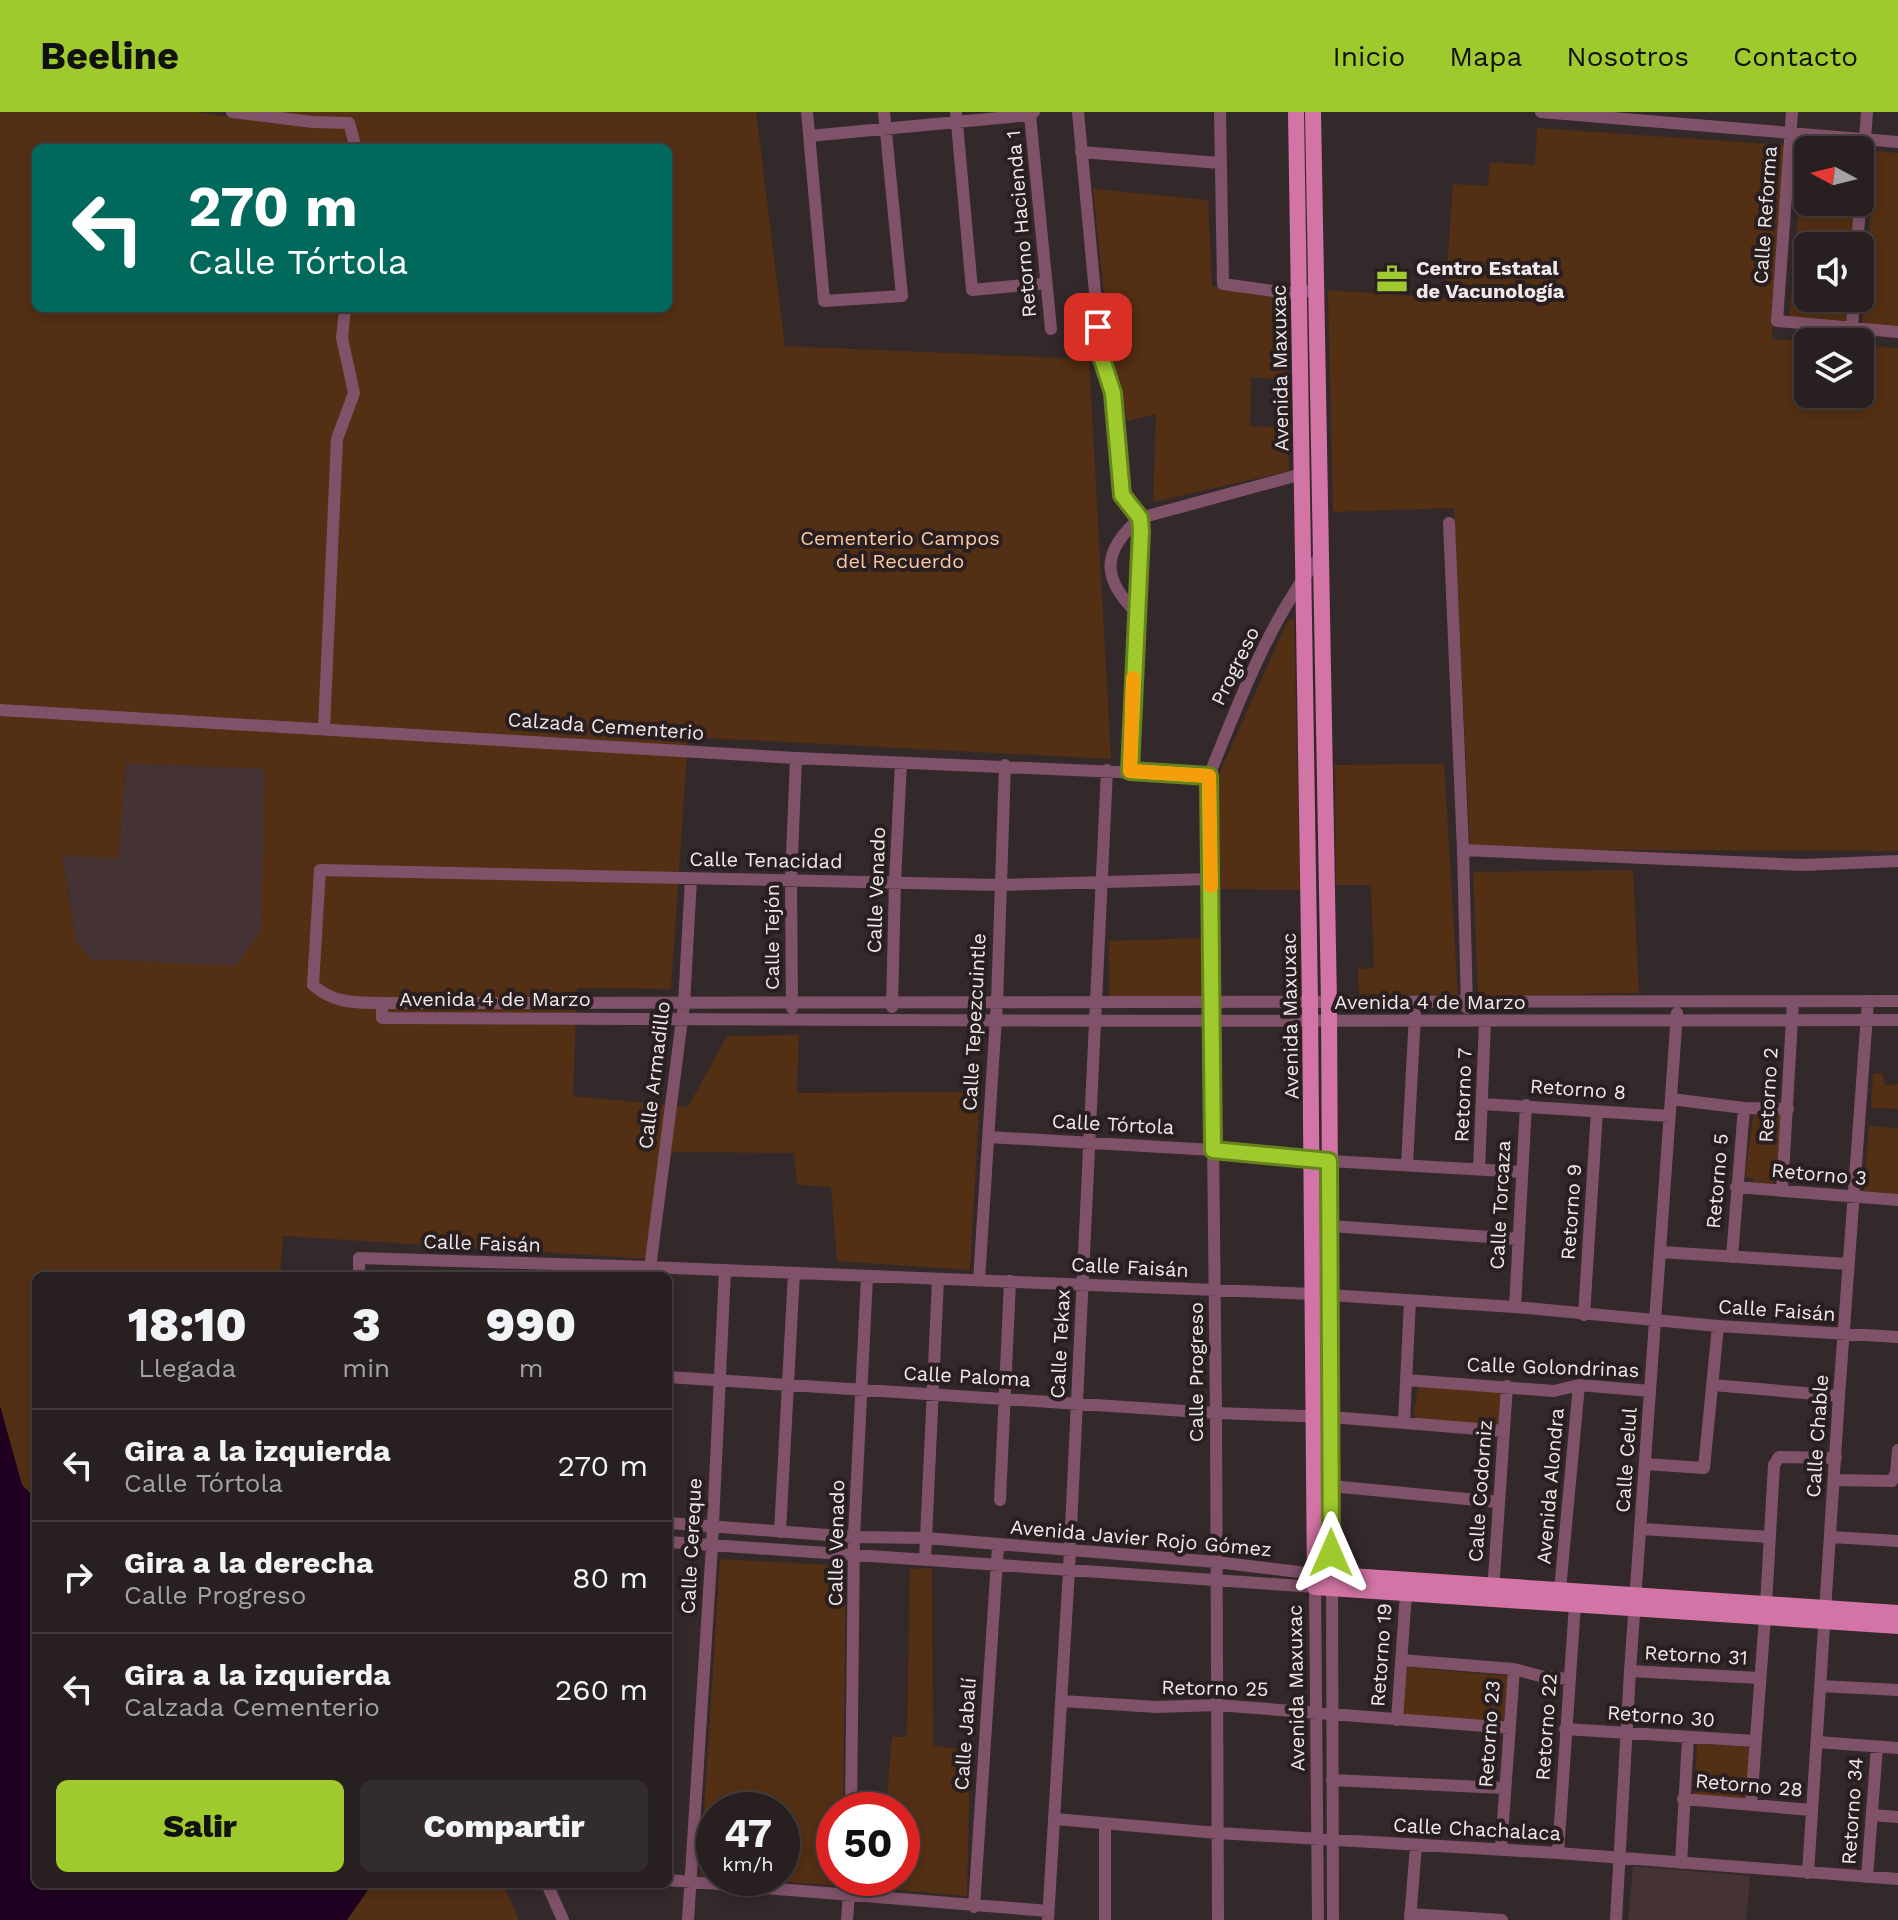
<!DOCTYPE html>
<html lang="es">
<meta charset="utf-8">
<style>
:root{--surface:#271f20;--page:#332c2d;--text:#f1f3f6;--muted:#a4a2a5;--line:#433d3e;--accent:#9fca2d}
body{margin:0;font-family:"Work Sans",sans-serif;background:var(--page);color:var(--text);height:100vh;display:flex;flex-direction:column;font-size:30px;white-space:nowrap}
*{box-sizing:border-box;margin:0}
p{font-size:26px;color:var(--muted)}
.icon{flex:none;width:44px;height:44px;fill:none;stroke:currentColor;stroke-width:2;stroke-linecap:round;stroke-linejoin:round}
.map{position:relative;flex:1;overflow:hidden}
.sheet{position:absolute;left:32px;top:1160px;width:640px;height:616px;display:flex;flex-direction:column;background:var(--surface);border-radius:12px;box-shadow:0 4px 12px #0003,0 0 0 2px var(--line)}
.sheet>*{flex:none}
.guide{position:absolute;left:32px;top:32px;width:640px;height:168px;border-radius:12px;box-shadow:0 4px 12px #0003,0 0 0 2px var(--line);background:#00695c;color:#fff;overflow:hidden}
.needle{width:52px;rotate:277deg}
.fabs{position:absolute;left:1794px;top:24px;display:grid;gap:16px}
.fabs a{display:grid;place-items:center;width:80px;height:80px;border-radius:12px;background:var(--surface);box-shadow:0 4px 12px #0003,0 0 0 2px var(--line);font-size:40px}
.speed{position:absolute;left:696px;top:1680px;display:flex;gap:16px;font-size:40px;font-weight:700;text-align:center}
.speed>*{display:grid;place-content:center;width:104px;height:104px;border-radius:50%;background:var(--surface);box-shadow:0 4px 12px #0003,0 0 0 2px var(--line);line-height:1}
.speed small{font-size:20px;font-weight:400}
.speed .limit{border:12px solid #d22;background:#fff;color:#111}
.pin{position:absolute;display:grid;place-items:center;width:68px;height:68px;color:#fff;margin:-34px;border-radius:16px;box-shadow:0 4px 12px #0006}
.me{position:absolute;width:88px;margin:-44px;rotate:0deg;stroke-linejoin:round;filter:drop-shadow(0 0 6px #0008)}
.turn{display:flex;align-items:center;gap:28px;height:168px;padding:0 24px;font-size:36px}
.turn .icon{width:104px;height:104px;stroke-width:2.5}
.turn b{display:block;font-size:56px;line-height:68px}
.eta{display:flex;justify-content:space-evenly;align-items:center;height:136px;text-align:center}
.eta b{font-size:48px;font-weight:800;line-height:56px}
.action{display:flex;gap:16px;margin-top:auto;padding:16px 24px}
.action a{flex:1;height:92px;border-radius:12px;background:var(--accent);color:#111;font-size:32px;font-weight:800;line-height:92px;text-align:center}
.action a+a{background:var(--page);color:var(--text)}
ul{padding:0;list-style:none}
li{display:flex;align-items:center;gap:24px;height:112px;padding:0 24px;border-top:2px solid var(--line)}
li div{flex:1}
li b{display:block;font-size:30px}
li em{font-style:normal}
header{display:flex;align-items:center;gap:48px;box-sizing:border-box;height:112px;padding:0 40px;background:var(--accent);color:#111}
header strong{font-size:38px}
nav{display:flex;gap:44px;margin-inline-start:auto;font-size:28px}
.map>svg:first-child{display:block}
</style>
<header>
<strong>Beeline</strong>
<nav><a>Inicio</a><a>Mapa</a><a>Nosotros</a><a>Contacto</a></nav>
</header>
<div class="map">
<svg width="1898" height="1808" viewBox="0 0 1898 1808">
<rect width="100%" height="100%" fill="#34292a"/>
<path fill="#443234" d="M126 651 266 657 261 819 237 855 91 847 76 830 62 742 118 746Z
M1633 1754 1750 1764 1746 1808H1628Z"/>
<path fill="#532f13" fill-rule="evenodd" d="M0 0H194L261 9 262 0H756L785 234 1089 247 1111 647 688 625 671 877 577 876 573 984 688 995 727 924 799 923 797 981 980 980 970 1158 837 1149 831 1075 797 1073 794 1041 672 1040 651 1147 283 1124 280 1164H235L176 1159 175 1164H36V1387L22 1373 0 1294ZM36 36H668V196H36ZM126 651 265 657 261 819 236 854 91 847 76 830 62 743 118 747Z
M1537 16 1784 33 1772 227 1814 230H1808V282H1860V233L1898 236V739L1470 737 1454 396 1333 400 1328 178 1445 186 1453 72 1488 74 1490 50 1535 53Z
M1876 39 1898 41V217L1862 213Z
M1093 77 1208 88 1212 174 1286 185 1288 269 1251 265 1250 314 1288 316 1289 359 1153 390 1156 302 1127 309 1120 267 1112 258Z
M1800 83 1808 84V90H1856L1853 134H1808V186H1850L1848 213 1789 207Z
M1294 506 1300 778 1213 777 1211 691 1215 671 1287 510Z
M1444 652 1458 883 1359 882 1358 857 1374 856 1371 773H1336L1335 653Z
M1633 758 1639 881 1478 884 1473 760Z
M1201 826 1204 885 1109 884V829Z
M1883 961 1885 974 1898 972V997L1871 996 1873 962Z
M1754 997 1788 1001 1780 1070 1774 1069 1773 1072 1753 1070V1066L1745 1065Z
M1869 1014 1898 1016V1082L1864 1079Z
M1418 1274 1506 1279 1502 1316 1416 1310 1414 1301Z
M720 1447 846 1454 843 1698H834V1766H842V1774L729 1766H782V1698H714V1765L700 1764Z
M932 1456 933 1633 970 1639 967 1784 879 1776 880 1766H902V1698H886L892 1625H907L910 1457Z
M1404 1555 1509 1564 1503 1613 1400 1603Z
M1697 1632 1751 1635 1745 1689 1694 1684Z
M372 1772H503L519 1808H347Z"/>
<path fill="#200122" d="M0 1294 22 1373 36 1387V1772H265L267 1776 270 1772H372L347 1808H0Z"/>
<g fill="none" stroke-linecap="round" stroke-linejoin="round">
<path stroke="#805269" stroke-width="12" d="M232 0 313 10 349 11 356 36
M807 0 824 189 902 184 884 0
M956 0 972 178 1046 171
M1078 0 1101 244 1113 281 1122 383 1140 406
M1220 0 1223 172 1288 181 1307 179
M1541 0 1898 30
M1792 0 1777 209 1898 220
M1030 3 1051 217
M809 24 1030 3 1034 0
M1081 40 1220 51
M1857 134 1867 0
M1852 216 1854 186
M1449 411 1463 738 1467 896
M1136 500C1100 465 1103 438 1140 406L1302 362
M0 598 796 646 1209 664
M324 616 337 327 354 281 342 226 345 196
M1130 659 1140 406
M1463 738 1803 753 1898 749
M1898 889 447 891H382V906C887 909 1393 910 1898 908
M382 891C356 891 332 891 313 873L320 758 1000 773 1211 767
M892 895 895 770 901 651
M792 896 791 768 796 646
M1671 987 1744 996 1788 997
M1483 992 1670 1004
M989 1025 1213 1038 1329 1049 1522 1060
M1407 1052 1415 902
M1479 1057 1485 910
M1736 1075 1898 1088
M1782 1079 1793 890
M1330 1114 1519 1127
M1661 1140 1848 1152
M1732 1145 1744 996
M359 1164V1146L650 1155 1313 1182 1515 1195 1718 1214 1898 1225
M649 1164 684 892 691 767
M979 1168 997 890 1005 653
M1515 1195 1526 993
M1584 1203 1597 999
M668 1265 1216 1301 1331 1305 1503 1319
M1406 1268 1554 1279 1579 1273 1650 1279
M1713 1273 1839 1284
M1404 1310 1410 1189
M1646 1352 1704 1356 1718 1214
M1834 1368 1892 1369 1896 1361 1898 1338
M1331 1374 1498 1390
M1000 1388 1010 1169
M668 1411 854 1425 926 1426 1216 1450 1315 1462
M1642 1417 1770 1425
M780 1420 794 1161
M1831 1425 1898 1429
M668 1430 1315 1475 1318 1808
M925 1448 938 1168
M1332 1476 1333 1808
M1560 1478 1579 1273
M1493 1480 1507 1274
M1766 1492 1774 1353 1779 1345 1836 1346
M1401 1548 1514 1557 1544 1565 1569 1567
M1630 1559 1759 1566
M1820 1574 1898 1578
M1062 1589 1157 1595 1217 1593 1510 1616
M1397 1608 1406 1481
M1565 1617 1755 1629
M1817 1630 1898 1636
M1332 1668 1504 1676
M1683 1687 1811 1698
M1751 1693 1765 1505
M851 1698 854 1425 867 1165
M1872 1703 1898 1705
M1055 1707 1218 1721 1558 1741 1898 1767
M1501 1737 1514 1557
M1558 1741 1575 1492
M1681 1751 1688 1626
M1808 1761 1839 1284 1868 889
M1867 1765 1877 1635
M668 1768 1048 1799
M547 1772 563 1808
M974 1795 998 1434
M1410 1802 1502 1808
M688 1808 712 1433 725 1158
M847 1808 850 1766
M1048 1808 1069 1458 1107 658
M1105 1808V1711
M1218 1808 1216 1301 1209 664C1239 589 1270 506 1321 443
M1410 1808 1416 1734
M1616 1808 1630 1559 1677 901"/>
<path stroke="#d274a5" stroke-width="16" d="M1296 0 1310 891 1315 1475 1898 1514
M1313 0 1329 891 1332 1476
M1321 1462 1898 1501"/>
</g>
<g fill="none" stroke-linecap="round" stroke-linejoin="round">
<defs>
<path id="route" d="M1098 215 1101 244 1113 281 1122 383 1140 406 1141 419 1130 659 1209 664 1213 1038 1329 1049 1331 1441"/>
</defs>
<use href="#route" stroke="#67831d" stroke-width="20"/>
<use href="#route" stroke="#9fca2d" stroke-width="14"/>
<path stroke="#f59e0b" stroke-width="14" d="M1133 566 1130 659 1209 664 1211 774"/>
</g>
<defs>
<symbol id="office-bare" viewBox="-9 -9 18 18"><path d="M-6-3h4V-5.5h4V-3h4V5H-6ZM-1-4.5V-3h2v-1.5ZM-6 0V1H6V0Z" fill="#9fca2d" stroke="#2a1f20" stroke-width="2.5" paint-order="stroke"/></symbol>
</defs>
<g fill-rule="evenodd">
<use href="#office-bare" x="1370" y="145" width="44" height="44"/>
</g>
<g text-anchor="middle" stroke-width="8" stroke-linejoin="round" paint-order="stroke">
<g font-size="20" fill="#f0e9e9" stroke="#2a1f20">
<text transform="translate(1765 103) rotate(-86)" y="7">Calle Reforma</text>
<text transform="translate(1021 112) rotate(-95)" y="7">Retorno Hacienda 1</text>
<text transform="translate(1280 256) rotate(-91)" y="7">Avenida Maxuxac</text>
<text transform="translate(1235 554) rotate(-64)" y="7">Progreso</text>
<text transform="translate(606 614) rotate(4)" y="7">Calzada Cementerio</text>
<text transform="translate(766 748) rotate(1)" y="7">Calle Tenacidad</text>
<text transform="translate(876 778) rotate(-88)" y="7">Calle Venado</text>
<text transform="translate(772 825) rotate(-90)" y="7">Calle Tejón</text>
<text x="495" y="894">Avenida 4 de Marzo</text>
<text x="1430" y="897">Avenida 4 de Marzo</text>
<text transform="translate(1290 904) rotate(-91)" y="7">Avenida Maxuxac</text>
<text transform="translate(974 910) rotate(-87)" y="7">Calle Tepezcuintle</text>
<text transform="translate(654 963) rotate(-83)" y="7">Calle Armadillo</text>
<text transform="translate(1578 977) rotate(4)" y="7">Retorno 8</text>
<text transform="translate(1463 983) rotate(-88)" y="7">Retorno 7</text>
<text transform="translate(1768 983) rotate(-87)" y="7">Retorno 2</text>
<text transform="translate(1113 1012) rotate(3)" y="7">Calle Tórtola</text>
<text transform="translate(1819 1062) rotate(5)" y="7">Retorno 3</text>
<text transform="translate(1717 1069) rotate(-85)" y="7">Retorno 5</text>
<text transform="translate(1500 1093) rotate(-87)" y="7">Calle Torcaza</text>
<text transform="translate(1571 1100) rotate(-86)" y="7">Retorno 9</text>
<text transform="translate(482 1131) rotate(2)" y="7">Calle Faisán</text>
<text transform="translate(1130 1155) rotate(3)" y="7">Calle Faisán</text>
<text transform="translate(1777 1198) rotate(4)" y="7">Calle Faisán</text>
<text transform="translate(1060 1232) rotate(-87)" y="7">Calle Tekax</text>
<text transform="translate(1553 1255) rotate(2)" y="7">Calle Golondrinas</text>
<text transform="translate(1196 1260) rotate(-90)" y="7">Calle Progreso</text>
<text transform="translate(967 1264) rotate(3)" y="7">Calle Paloma</text>
<text transform="translate(1817 1324) rotate(-86)" y="7">Calle Chable</text>
<text transform="translate(1626 1348) rotate(-86)" y="7">Calle Celul</text>
<text transform="translate(1550 1374) rotate(-85)" y="7">Avenida Alondra</text>
<text transform="translate(1480 1379) rotate(-86)" y="7">Calle Codorniz</text>
<text transform="translate(1141 1426) rotate(5)" y="7">Avenida Javier Rojo Gómez</text>
<text transform="translate(836 1431) rotate(-89)" y="7">Calle Venado</text>
<text transform="translate(691 1434) rotate(-87)" y="7">Calle Cereque</text>
<text transform="translate(1381 1543) rotate(-86)" y="7">Retorno 19</text>
<text transform="translate(1696 1543) rotate(3)" y="7">Retorno 31</text>
<text transform="translate(1215 1576) rotate(1)" y="7">Retorno 25</text>
<text transform="translate(1296 1576) rotate(-91)" y="7">Avenida Maxuxac</text>
<text transform="translate(1661 1604) rotate(4)" y="7">Retorno 30</text>
<text transform="translate(1546 1615) rotate(-86)" y="7">Retorno 22</text>
<text transform="translate(965 1622) rotate(-86)" y="7">Calle Jabalí</text>
<text transform="translate(1489 1622) rotate(-86)" y="7">Retorno 23</text>
<text transform="translate(1749 1673) rotate(5)" y="7">Retorno 28</text>
<text transform="translate(1852 1699) rotate(-86)" y="7">Retorno 34</text>
<text transform="translate(1477 1717) rotate(3)" y="7">Calle Chachalaca</text>
</g>
<g font-size="20" font-weight="bold" fill="#f0e9e9" stroke="#2a1f20" text-anchor="start">
<text x="1416" y="163">Centro Estatal<tspan x="1416" dy="23">de Vacunología</tspan></text>
</g>
<g font-size="20" fill="#fcc9a5" stroke="#2a1f20">
<text x="900" y="433">Cementerio Campos<tspan x="900" dy="23">del Recuerdo</tspan></text>
</g>
</g>
</svg>
<div class="fabs">
<a><svg class="needle" viewBox="-14 -14 28 28"><path d="M0-13l5 13h-10z" fill="#e53935"/><path d="M0 13l5-13h-10z" fill="#a4a2a5"/></svg></a>
<a><svg class="icon" aria-label="sound" viewBox="0 0 24 24"><path d="M4 9h4l5-4v14l-5-4H4zM17 9q2 3 0 6"/></svg></a>
<a><svg class="icon" aria-label="layers" viewBox="0 0 24 24"><path d="M12 4l9 5-9 5-9-5zM3 14l9 5 9-5"/></svg></a>
</div>
<div class="speed"><div>47<small>km/h</small></div><div class="limit">50</div></div>
<div class="pin" style="left:1098px;top:215px;background:#d93025"><svg class="icon" aria-label="arrive" viewBox="0 0 24 24"><path d="M6 21V4h12l-3 4 3 4H6"/></svg></div>
<svg class="me" style="left:1331px;top:1441px" viewBox="-20 -20 40 40"><path d="M0-17L14 15 0 8-14 15z" fill="#9fca2d" stroke="#fff" stroke-width="4"/></svg>
<div class="guide">
<div class="turn"><svg class="icon" aria-label="left" viewBox="0 0 24 24"><path d="M17 20v-9H6M10 6l-5 5 5 5"/></svg><div><b>270 m</b>Calle Tórtola</div></div>
</div>
<section class="sheet">
<div class="eta">
<div><b>18:10</b><p>Llegada</p></div>
<div><b>3</b><p>min</p></div>
<div><b>990</b><p>m</p></div>
</div>
<ul>
<li><svg class="icon" aria-label="left" viewBox="0 0 24 24"><path d="M17 20v-9H6M10 6l-5 5 5 5"/></svg><div><b>Gira a la izquierda</b><p>Calle Tórtola</p></div><em>270 m</em></li>
<li><svg class="icon" aria-label="right" viewBox="0 0 24 24"><path d="M7 20v-9h11M14 6l5 5-5 5"/></svg><div><b>Gira a la derecha</b><p>Calle Progreso</p></div><em>80 m</em></li>
<li><svg class="icon" aria-label="left" viewBox="0 0 24 24"><path d="M17 20v-9H6M10 6l-5 5 5 5"/></svg><div><b>Gira a la izquierda</b><p>Calzada Cementerio</p></div><em>260 m</em></li>
</ul>
<div class="action"><a>Salir</a><a>Compartir</a></div>
</section>
</div>
